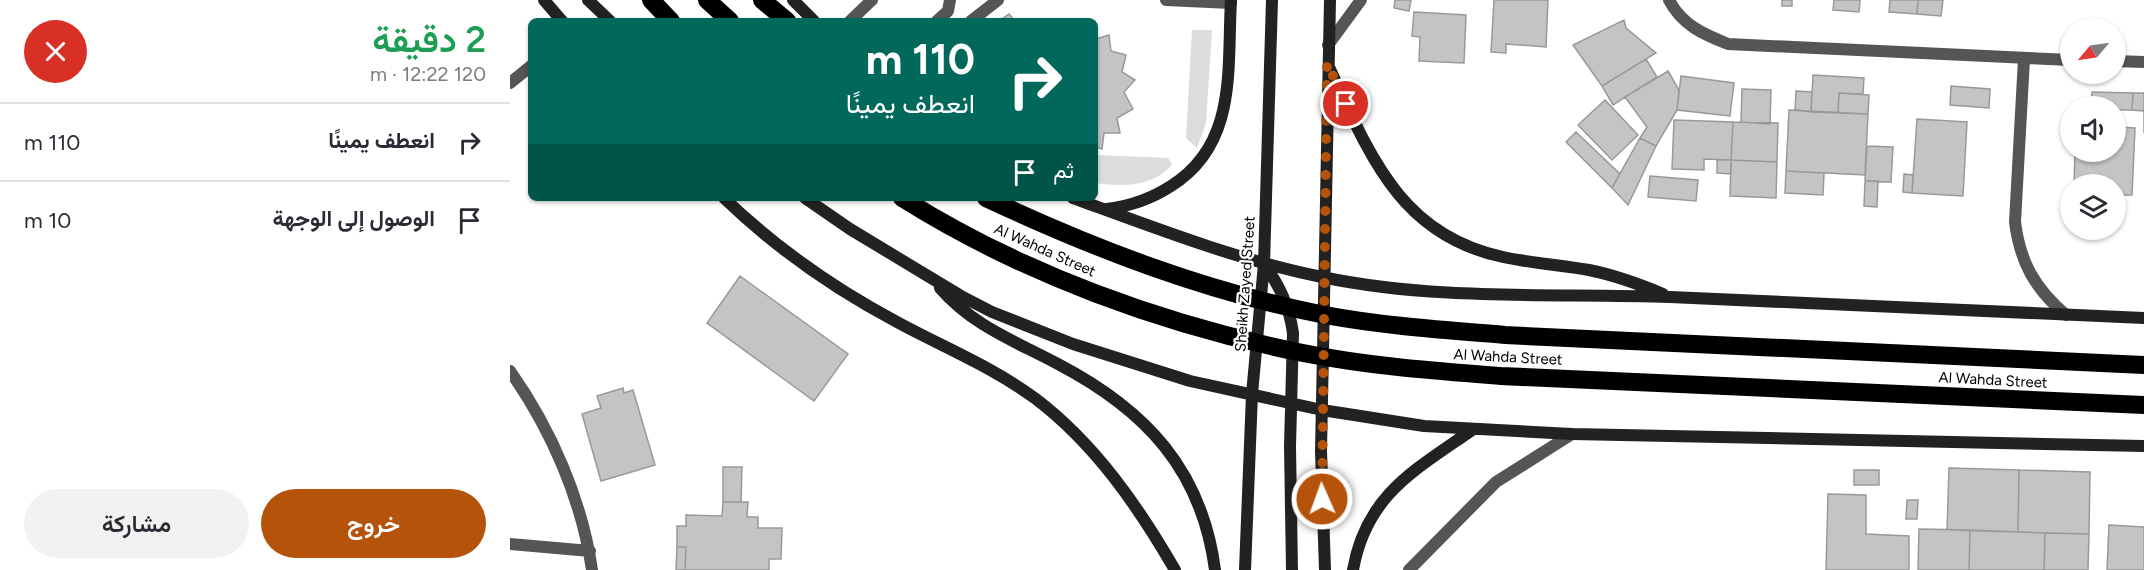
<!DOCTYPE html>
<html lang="ar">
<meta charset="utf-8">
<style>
:root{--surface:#fff;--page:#f2f2f3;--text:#2b2b33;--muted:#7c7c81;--line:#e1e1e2;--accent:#b45309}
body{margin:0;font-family:Figtree,Vazirmatn,sans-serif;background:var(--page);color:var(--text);direction:rtl;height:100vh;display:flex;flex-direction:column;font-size:22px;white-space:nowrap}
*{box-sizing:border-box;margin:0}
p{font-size:20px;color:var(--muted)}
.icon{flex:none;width:33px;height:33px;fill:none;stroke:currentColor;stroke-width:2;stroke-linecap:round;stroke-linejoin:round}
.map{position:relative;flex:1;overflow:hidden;direction:ltr}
.drawer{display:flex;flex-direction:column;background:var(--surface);width:510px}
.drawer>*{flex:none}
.top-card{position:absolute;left:18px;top:18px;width:570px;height:183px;border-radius:9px;box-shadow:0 2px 4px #0004;direction:rtl;background:#00695c;color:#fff;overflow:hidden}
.needle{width:39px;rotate:241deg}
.buttons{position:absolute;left:1550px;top:18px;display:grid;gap:12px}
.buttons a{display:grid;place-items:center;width:66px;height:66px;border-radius:50%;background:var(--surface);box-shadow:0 2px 4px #0004;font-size:30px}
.pin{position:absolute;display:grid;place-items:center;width:51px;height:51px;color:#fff;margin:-26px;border:3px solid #fff;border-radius:50%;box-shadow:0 2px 6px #0007}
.me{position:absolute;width:66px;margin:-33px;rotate:358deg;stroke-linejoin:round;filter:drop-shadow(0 0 4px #0008)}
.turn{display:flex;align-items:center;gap:21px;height:126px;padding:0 24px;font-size:27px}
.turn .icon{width:78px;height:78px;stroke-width:2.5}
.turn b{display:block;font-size:42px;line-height:51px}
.then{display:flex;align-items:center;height:57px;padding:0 24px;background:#0003;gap:12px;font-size:22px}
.round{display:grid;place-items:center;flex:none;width:63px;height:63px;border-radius:32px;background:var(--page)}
.summary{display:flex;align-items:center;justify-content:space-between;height:102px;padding:0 24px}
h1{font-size:36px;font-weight:600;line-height:45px;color:#1e9e55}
.cta{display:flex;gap:12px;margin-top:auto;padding:12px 24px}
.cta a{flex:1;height:69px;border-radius:36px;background:var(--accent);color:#fff;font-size:24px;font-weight:600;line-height:69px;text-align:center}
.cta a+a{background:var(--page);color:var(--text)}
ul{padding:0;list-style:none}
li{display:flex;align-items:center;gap:18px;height:78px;padding:0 24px;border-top:2px solid var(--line)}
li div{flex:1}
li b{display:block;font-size:22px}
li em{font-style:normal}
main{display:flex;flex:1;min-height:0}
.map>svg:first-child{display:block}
</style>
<main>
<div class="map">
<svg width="1634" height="570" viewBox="0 0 1634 570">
<rect width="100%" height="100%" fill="#fff"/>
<path fill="#dcdcdc" d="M682 30H702L696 123 687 148 676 138Z
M585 155 658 158 662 164C644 187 612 187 585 183Z"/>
<path fill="#c4c4c4" stroke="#999" stroke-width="1.5" d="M885 0H901L899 11 884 8Z
M984 0H1038L1036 47 996 44V53L981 52Z
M1272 0H1282V6H1272Z
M1324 0H1350L1349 12 1323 10Z
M1380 0H1408L1407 14 1379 12Z
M1408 0H1433L1431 16 1407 14Z
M904 12 956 15 954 63 909 61 910 37 902 36Z
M499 14 505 21H489Z
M1114 20 1116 28 1146 53 1092 86 1063 45Z
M599 35 601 51 616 55 612 72 625 80 614 92 623 109 607 118 610 133H594L592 149 585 147V37L586 39Z
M1136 59 1147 77 1103 105 1092 86Z
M1158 71 1169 90 1167 110 1146 146 1130 138 1137 127 1115 97Z
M1303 75 1354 78 1353 94 1329 93 1328 113 1301 112Z
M1171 76 1224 83 1220 116 1167 110Z
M1441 86 1480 89 1479 108 1440 105Z
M1232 89 1261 90 1260 124 1231 122Z
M1286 91 1302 92 1301 112 1285 110Z
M1582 92 1623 93 1622 110H1605V106H1581Z
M1329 93 1359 95 1358 114 1328 113Z
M1623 93H1634V133V111L1622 110Z
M1095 100 1128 135 1102 160 1068 125Z
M1279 110 1358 114 1355 175 1276 171Z
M1407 119 1457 122 1453 196 1402 193Z
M1164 120 1223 122 1221 160 1194 159V170L1162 169Z
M1223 122 1268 123 1267 162 1221 160Z
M1605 127 1625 128 1622 195H1605V184H1564L1565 152H1605Z
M1066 132 1110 174 1102 188 1056 142Z
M1130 138 1146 146 1118 205 1102 188Z
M1357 146 1383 147 1381 182 1355 181Z
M1207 160H1221V174L1207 173Z
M1221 160 1267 162 1266 198 1220 196Z
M1276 171 1314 173 1313 195 1275 193Z
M1394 174 1403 175 1402 193 1393 192Z
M1140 176 1188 180 1186 201 1138 197Z
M1355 181H1368L1367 207 1354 206Z
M230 276 338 354 304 401 197 323Z
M113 388 114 393 123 390 145 465 91 481 72 414 91 408 87 396Z
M213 467H232L231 502H213Z
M1439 468 1509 470 1508 532 1437 530Z
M1344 470H1369V485H1344Z
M1509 470 1580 472 1579 534 1508 532Z
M1318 494 1356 495V534L1399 536V570H1316Z
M1397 500H1408L1407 519H1396Z
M213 502H238L237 517H248V528H272L271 559H259V570H175L176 547H167V526H176V515L212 516Z
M1599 525 1634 527V570H1597Z
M1409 529 1460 530 1459 570H1408Z
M1460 530 1535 533 1534 570H1459Z
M1535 533 1579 534 1578 570H1534Z
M167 547H176L175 570H166Z"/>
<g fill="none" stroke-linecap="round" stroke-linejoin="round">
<path stroke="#555" stroke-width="12" d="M656 0 721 3
M340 21 362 0
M427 21 438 11 440 0
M461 21 488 0"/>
<path stroke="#555" stroke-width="12" d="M1159 0C1172 25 1193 34 1218 44L1560 60
M818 45 851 0
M1514 59 1505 222C1510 262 1525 289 1556 315
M1605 61 1634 62
M0 83 21 66
M0 371C41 429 72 500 82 570
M0 544 80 551
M899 570 986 482 1062 434"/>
<path stroke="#222" stroke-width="12" d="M34 0 52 21
M78 0 100 21
M283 0 304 21
M819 67C859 153 889 235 993 257 1021 263 1050 265 1079 270 1104 275 1129 284 1153 294
M214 198C266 248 323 288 387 322 433 347 483 367 526 399 585 444 628 506 665 570
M295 198 340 229 451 296 482 312 563 344 680 381 812 410 914 426 1062 434 1634 446
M563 198C645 228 727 260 812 277 926 301 1044 293 1160 297 1318 303 1476 312 1634 318
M597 209C621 206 641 199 661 186 728 144 717 69 721 0
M754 264C770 286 779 306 783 333L780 446 782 570
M430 288C463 326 505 341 548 364 636 410 692 470 705 570
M735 570 742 394 754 264 762 0
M815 570 811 451 820 0
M843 570C856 495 905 470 962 430"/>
<path stroke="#000" stroke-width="18" d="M141 0 161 21
M197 0 220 21
M252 0 277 21
M392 198C513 274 654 325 793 353 858 366 925 371 991 376L1634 405
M476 198C585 249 696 292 815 315 874 326 935 330 995 335L1634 365"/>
</g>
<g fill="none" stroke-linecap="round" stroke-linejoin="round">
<path stroke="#b45309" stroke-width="10" stroke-dasharray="0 18" d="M812 499 817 63 836 104"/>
</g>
<g text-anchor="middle" stroke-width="4.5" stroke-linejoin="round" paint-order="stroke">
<g font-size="15" fill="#000" stroke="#fff">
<text transform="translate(535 250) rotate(24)" y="5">Al Wahda Street</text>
<text transform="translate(735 284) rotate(-86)" y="5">Sheikh Zayed Street</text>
<text transform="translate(998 357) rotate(3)" y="5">Al Wahda Street</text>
<text transform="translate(1483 380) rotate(3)" y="5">Al Wahda Street</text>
</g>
</g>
</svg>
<div class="buttons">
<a><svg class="needle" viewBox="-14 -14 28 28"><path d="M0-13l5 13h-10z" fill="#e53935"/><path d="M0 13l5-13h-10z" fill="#7c7c81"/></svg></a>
<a><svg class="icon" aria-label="sound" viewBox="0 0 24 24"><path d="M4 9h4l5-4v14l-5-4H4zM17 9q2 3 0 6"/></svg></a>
<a><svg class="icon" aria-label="layers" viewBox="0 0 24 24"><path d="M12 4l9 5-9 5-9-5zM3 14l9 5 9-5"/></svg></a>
</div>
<div class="pin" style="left:836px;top:104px;background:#d93025"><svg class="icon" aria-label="arrive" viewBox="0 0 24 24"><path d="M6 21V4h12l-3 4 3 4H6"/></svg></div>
<svg class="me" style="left:812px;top:499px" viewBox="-20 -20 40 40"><circle r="17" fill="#b45309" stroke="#fff" stroke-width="3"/><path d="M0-11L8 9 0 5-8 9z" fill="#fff"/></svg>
<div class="top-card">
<div class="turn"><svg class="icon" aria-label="right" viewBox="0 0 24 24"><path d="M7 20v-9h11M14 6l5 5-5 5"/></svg><div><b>110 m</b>انعطف يمينًا</div></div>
<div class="then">ثم<svg class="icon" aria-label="arrive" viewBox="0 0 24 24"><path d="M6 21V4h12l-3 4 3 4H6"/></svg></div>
</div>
</div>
<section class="drawer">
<div class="summary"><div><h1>2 دقيقة</h1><p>120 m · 12:22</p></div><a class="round" style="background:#d93025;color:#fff"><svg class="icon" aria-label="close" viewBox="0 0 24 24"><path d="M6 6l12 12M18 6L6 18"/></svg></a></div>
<ul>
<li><svg class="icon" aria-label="right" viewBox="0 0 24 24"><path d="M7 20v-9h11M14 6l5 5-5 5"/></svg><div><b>انعطف يمينًا</b></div><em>110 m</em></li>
<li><svg class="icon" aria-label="arrive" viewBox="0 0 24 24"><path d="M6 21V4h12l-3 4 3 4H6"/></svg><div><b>الوصول إلى الوجهة</b></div><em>10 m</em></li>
</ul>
<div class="cta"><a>خروج</a><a>مشاركة</a></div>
</section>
</main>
